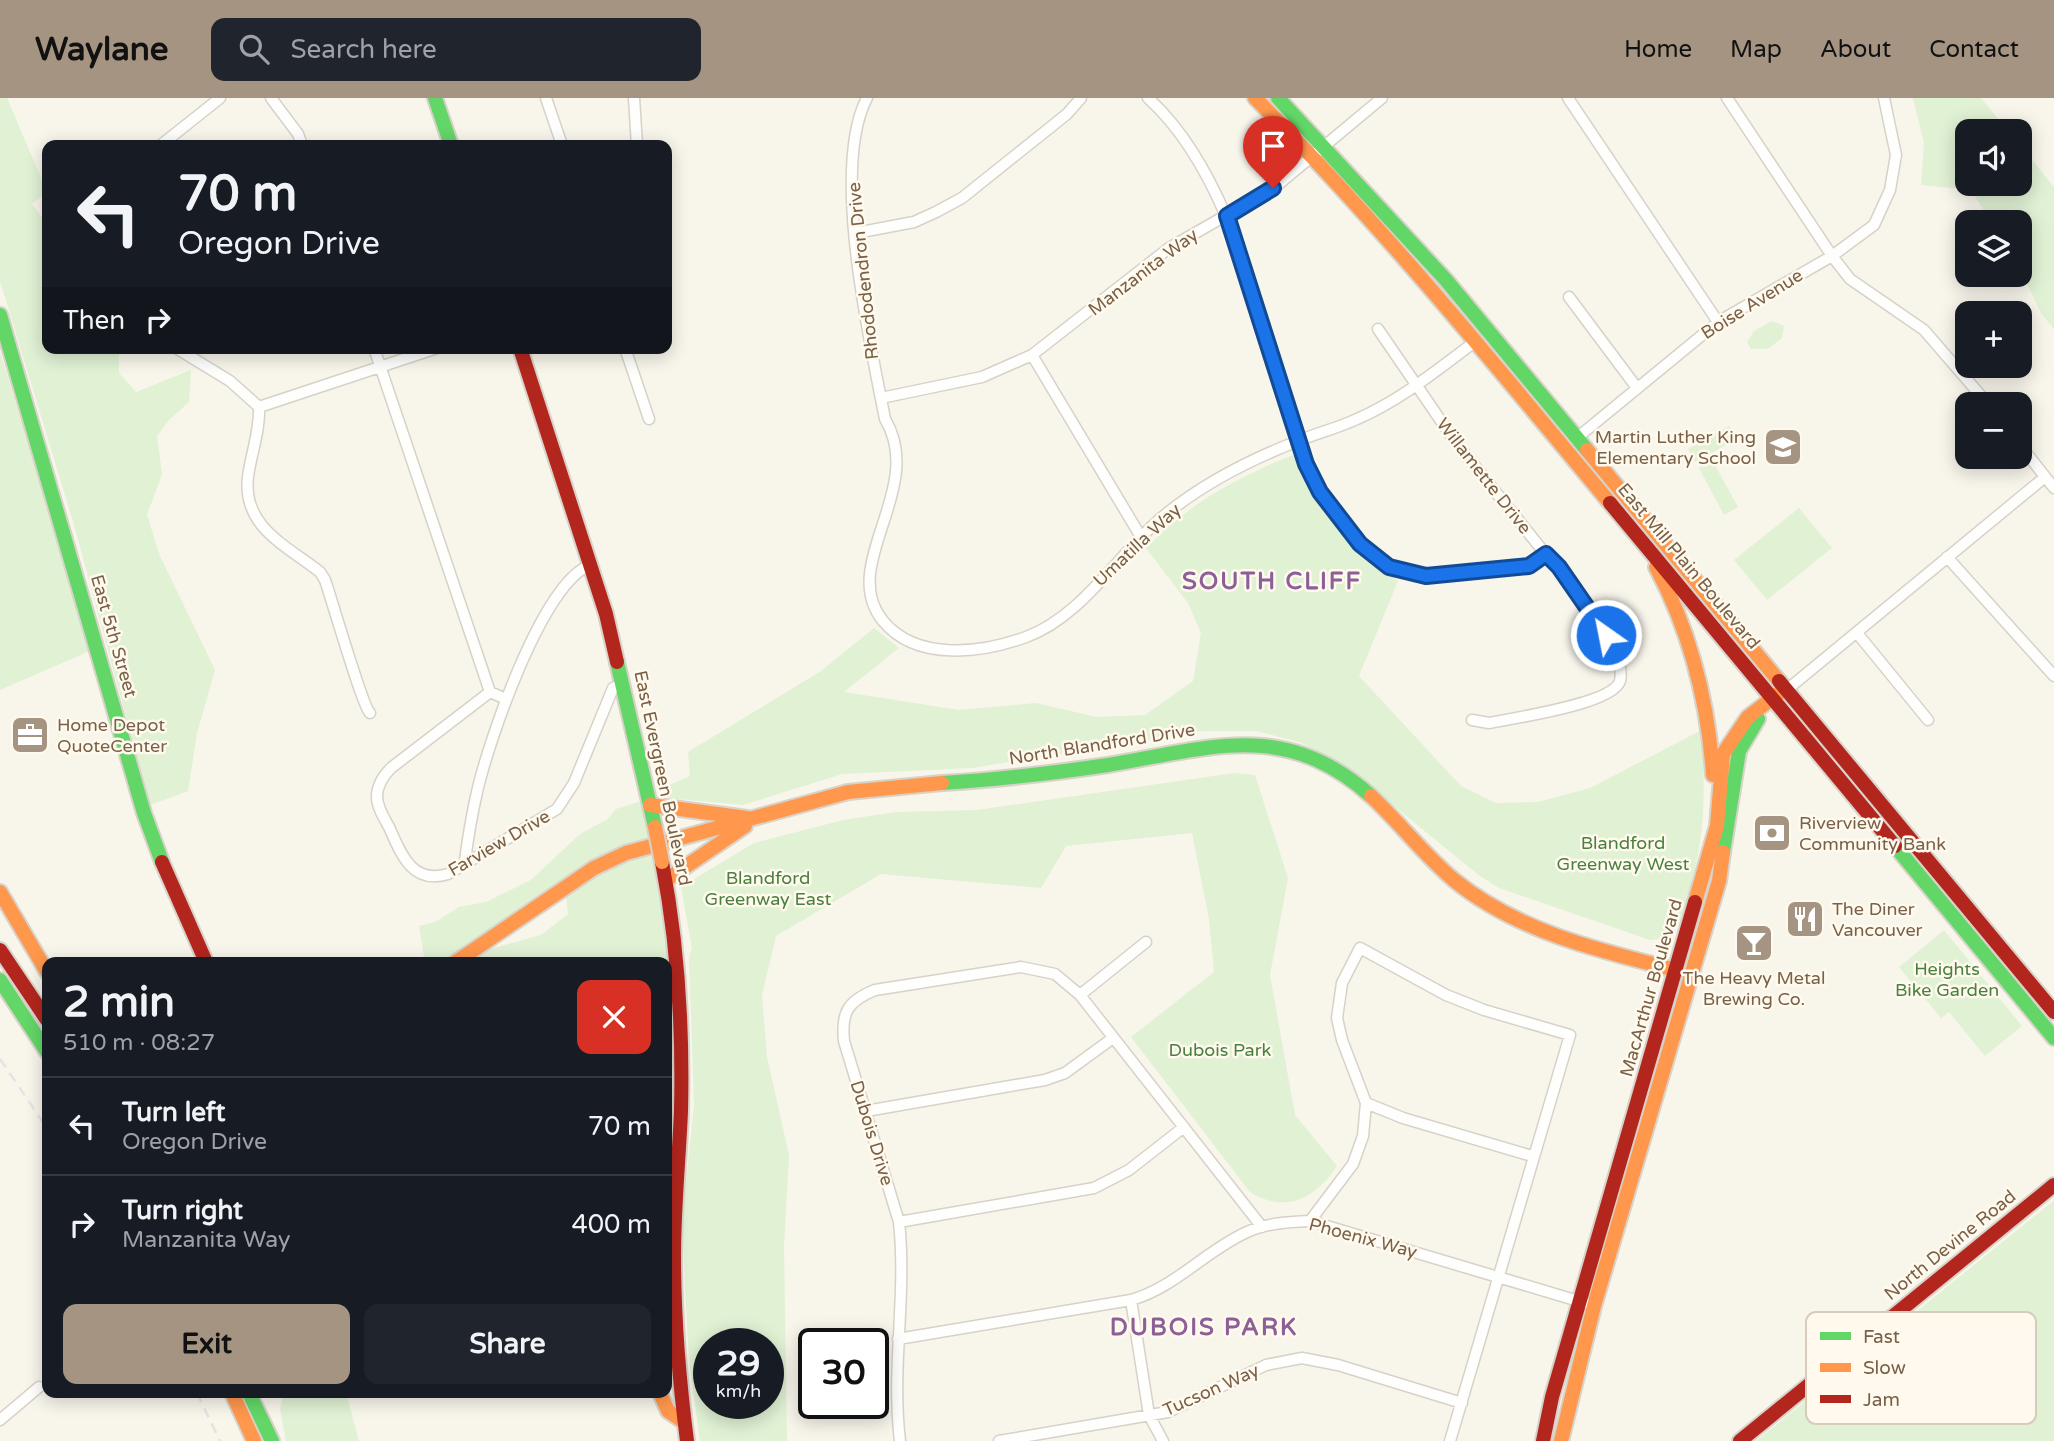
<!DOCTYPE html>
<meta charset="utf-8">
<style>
:root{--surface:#171b24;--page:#20242c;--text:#f1f3f6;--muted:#9ea1a6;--line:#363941;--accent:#a59481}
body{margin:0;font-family:"Varela Round",sans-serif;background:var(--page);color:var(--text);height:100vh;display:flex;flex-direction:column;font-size:26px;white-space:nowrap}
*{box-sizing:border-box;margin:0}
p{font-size:23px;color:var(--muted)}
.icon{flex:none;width:38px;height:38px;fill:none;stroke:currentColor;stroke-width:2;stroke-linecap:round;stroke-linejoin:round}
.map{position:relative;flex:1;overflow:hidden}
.side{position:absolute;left:42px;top:859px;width:630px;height:441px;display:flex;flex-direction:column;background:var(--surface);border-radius:14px;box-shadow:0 4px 18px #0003}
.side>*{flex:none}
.top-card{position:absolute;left:42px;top:42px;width:630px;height:214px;border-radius:14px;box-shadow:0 4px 18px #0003;background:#171b24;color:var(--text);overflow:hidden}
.tools{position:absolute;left:1955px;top:21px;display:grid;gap:14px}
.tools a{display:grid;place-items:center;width:77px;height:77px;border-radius:14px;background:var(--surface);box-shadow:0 4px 18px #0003;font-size:35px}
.speed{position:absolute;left:693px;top:1230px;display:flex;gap:14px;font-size:35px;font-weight:700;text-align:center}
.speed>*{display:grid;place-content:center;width:91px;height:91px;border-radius:50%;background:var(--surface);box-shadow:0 4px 18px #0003;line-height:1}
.speed small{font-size:18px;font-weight:400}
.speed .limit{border:4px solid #111;border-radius:10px;background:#fff;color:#111}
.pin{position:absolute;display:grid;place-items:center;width:60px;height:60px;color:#fff;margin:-72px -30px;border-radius:50% 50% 50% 0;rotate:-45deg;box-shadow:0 0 7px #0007}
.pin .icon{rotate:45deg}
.me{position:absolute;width:77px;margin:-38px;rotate:327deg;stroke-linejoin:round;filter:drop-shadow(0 0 5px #0008)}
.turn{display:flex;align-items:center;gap:24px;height:147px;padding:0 21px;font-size:32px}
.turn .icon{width:91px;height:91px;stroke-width:2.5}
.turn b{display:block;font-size:49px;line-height:60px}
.then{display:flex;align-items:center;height:66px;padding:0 21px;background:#0003;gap:14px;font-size:26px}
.round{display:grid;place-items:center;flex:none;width:74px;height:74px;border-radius:14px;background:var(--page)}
.headline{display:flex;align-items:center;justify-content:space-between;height:119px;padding:0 21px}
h1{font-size:42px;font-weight:700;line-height:52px}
.button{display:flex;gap:14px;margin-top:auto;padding:14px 21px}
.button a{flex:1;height:80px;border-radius:14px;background:var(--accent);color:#111;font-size:28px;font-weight:700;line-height:80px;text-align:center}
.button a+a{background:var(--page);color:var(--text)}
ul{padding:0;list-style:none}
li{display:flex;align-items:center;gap:21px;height:98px;padding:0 21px;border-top:2px solid var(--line)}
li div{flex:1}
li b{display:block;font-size:26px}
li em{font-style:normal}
header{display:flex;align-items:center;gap:42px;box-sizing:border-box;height:98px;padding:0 35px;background:var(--accent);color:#111}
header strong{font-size:33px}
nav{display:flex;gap:38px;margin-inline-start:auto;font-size:24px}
.search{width:490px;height:63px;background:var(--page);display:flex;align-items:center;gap:18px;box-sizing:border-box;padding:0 24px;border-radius:14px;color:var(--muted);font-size:26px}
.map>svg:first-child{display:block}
</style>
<header>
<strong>Waylane</strong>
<div class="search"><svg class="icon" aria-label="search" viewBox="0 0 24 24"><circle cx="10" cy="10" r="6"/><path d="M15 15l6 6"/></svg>Search here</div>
<nav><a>Home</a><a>Map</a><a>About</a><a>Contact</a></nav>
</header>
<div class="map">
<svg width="2054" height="1343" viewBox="0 0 2054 1343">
<rect width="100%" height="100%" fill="#f8f5eb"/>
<path fill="#e0f1d4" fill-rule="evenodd" d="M0 0H7L47 94 32 106 47 126V250H119V275L136 294 191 272 189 304 169 322 157 338 162 376 147 417 160 458 215 572 197 635 188 693 150 707 74 427 0 183Z
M1913 0H1981L2008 33H1967V86H2020V47L2054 89V231L2041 215 2020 171V124H1991L1971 92 1921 87 1924 45Z
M1772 223 1784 228 1782 240 1768 251H1751L1747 244 1754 233Z
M0 254 92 552 0 592Z
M1729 328 1737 341 1695 364 1688 351Z
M1293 357C1317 409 1349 451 1398 483L1359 578 1461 688 1496 705 1538 704 1590 690 1700 633C1707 694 1705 741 1687 801 1683 815 1680 829 1669 840L1650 842 1499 790 1480 778 1341 665 1299 644 1257 633H1201L972 670 842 676 743 707 667 700 658 692 690 678 688 654 821 573 874 530 899 550 844 594 959 612 1036 605 1097 619 1145 617 1193 583 1201 535 1188 505 1146 450C1188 406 1236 380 1293 357Z
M1712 362 1738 409 1724 417 1699 370Z
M1799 410 1832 450 1767 502 1734 462Z
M1234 675 1255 677 1288 780 1270 877 1295 1017 1337 1068C1315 1101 1286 1116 1250 1094L1131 939 1214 874 1209 821 1192 735 1066 748 1041 790 881 776 776 838 762 897 767 959 789 1057 784 1148 787 1343H700L689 1264 682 1125 694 1006 689 859 692 850 681 789 754 745 843 722 896 714 977 712ZM709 1246H768V1306H709Z
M645 702 652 741 569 781 447 864H425L419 828 435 824 459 809 486 804 531 782 580 736 608 721 616 711Z
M656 749 672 890 667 892V864H473L490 851 541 837 568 816 566 797 604 772Z
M1944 832 2022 928 1985 958 1949 914 1941 920 1899 869Z
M2054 1103V1343H1756L2042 1112Z
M284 1295H346L359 1343H286L280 1311Z"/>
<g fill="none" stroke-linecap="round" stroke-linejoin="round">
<defs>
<path id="street" d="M271 0 298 36 302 47
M546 0 562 47
M634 0 637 47
M867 0C830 70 870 244 885 321 927 391 837 467 883 523 917 564 982 555 1026 539 1081 519 1117 458 1160 421 1200 387 1249 362 1298 343 1317 335 1338 330 1357 321 1401 302 1438 271 1476 243
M1148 0C1241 84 1264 252 1306 366 1330 413 1367 474 1426 478 1442 479 1459 475 1474 473 1501 470 1524 471 1546 456
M1568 0 1718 224
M1727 0 1832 158 1850 181 1924 232 1988 306
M161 47 220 0
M856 135 914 124 936 114 962 100 1067 16 1081 0
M1569 199 1637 290
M1378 231 1454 342 1592 514C1602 530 1625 562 1620 583 1613 606 1513 620 1489 625L1472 622
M176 250 230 283 259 309C260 334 251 355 248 379 242 429 287 448 320 474L325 482C332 502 362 607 370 615
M374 250 490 594 506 601
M625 250 649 321
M1032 257 1141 439
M881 300 982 279 1032 257 1169 150 1274 90 1382 0
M259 309 437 250
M1578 339 1718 224 1832 158 1874 127 1890 92 1896 57 1884 0
M2020 347 2054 390
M1947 459 2054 578
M1857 535 1928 622
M1789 590 2045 379
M490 594 391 670C383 678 377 687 377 699 377 709 384 720 389 729 401 756 412 787 448 776L557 711 574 685 613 590 623 586
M465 763C468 739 472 716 477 694 488 645 543 482 591 467
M1080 897 1146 844
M1366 1005 1403 1020 1532 1058
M866 1013 1045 982 1065 975 1113 940
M1310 1123 1353 1066 1363 1038 1366 1005 1342 942 1337 920 1342 885 1360 850 1446 897 1484 912 1570 937 1450 1343
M899 1124 1094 1090 1129 1072 1184 1029
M1131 1202 1149 1317 1163 1343
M898 1241 1131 1202C1176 1189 1205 1153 1247 1134 1267 1125 1289 1124 1310 1123L1585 1205
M0 1322 39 1289
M900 1343C891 1270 907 1197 899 1124L844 943C841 914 848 903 875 892L1021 869 1055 876 1080 897 1262 1129
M999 1343 1168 1314 1266 1267 1302 1260 1338 1267 1462 1305"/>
<path id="fast" d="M435 0 451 47
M1278 0 1446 182 1587 352
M0 217 144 715 162 764
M617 564 655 729
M942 685C997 682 1053 675 1108 667 1210 650 1285 621 1371 698
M1895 748 2054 940
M1723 754 1739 653 1758 621
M0 882 47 954
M249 1295 272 1343"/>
<path id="slow" d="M1255 0C1382 127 1495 267 1610 405
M1587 352 1779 583
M1656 469C1691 535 1708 603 1713 677
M1371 698C1400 725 1424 757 1454 782 1516 833 1600 853 1676 872
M650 707 747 720
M666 782 745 728
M0 794 47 874
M1695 804 1717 728 1723 656 1748 619 1779 595
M456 864 594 770 626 755 848 694 942 685
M232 1295 254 1343
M660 1295 668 1313 684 1324
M1561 1343 1594 1208 1719 783 1723 754"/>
<path id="jam" d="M520 250 606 516 617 564
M1610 405 1895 748
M1779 583 2054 914
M162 764 206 864
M662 764C678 846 683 930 681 1013 679 1061 674 1109 674 1157 674 1219 679 1281 687 1343
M0 852 47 922
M1543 1343 1552 1299 1695 804
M1740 1343 2054 1087"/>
</defs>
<use href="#street" stroke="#d7d2c9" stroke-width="13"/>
<use href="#fast" stroke="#d8d2c9" stroke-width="18"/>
<use href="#slow" stroke="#d8d2c9" stroke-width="18"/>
<use href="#jam" stroke="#d8d2c9" stroke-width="18"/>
<use href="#street" stroke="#fefefc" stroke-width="10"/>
<use href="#fast" stroke="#63d668" stroke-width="14"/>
<use href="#slow" stroke="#ff974d" stroke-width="14"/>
<use href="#jam" stroke="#b3261e" stroke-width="14"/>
<path stroke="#e6e2e5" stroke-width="2.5" stroke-dasharray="10 7" stroke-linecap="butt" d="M0 961 47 1030
M197 1295 220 1343"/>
<defs>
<path id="slow-bridge" d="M655 729 662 764"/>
</defs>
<use href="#slow-bridge" stroke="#d8d2c9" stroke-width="18" stroke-linecap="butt"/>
<use href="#slow-bridge" stroke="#ff974d" stroke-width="14"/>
</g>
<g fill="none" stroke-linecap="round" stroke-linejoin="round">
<defs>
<path id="route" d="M1273 90 1227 118 1306 366 1320 394 1360 446 1389 469 1426 478 1529 468 1546 456 1559 469 1606 537"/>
</defs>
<use href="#route" stroke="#114b97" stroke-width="18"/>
<use href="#route" stroke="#1a73e8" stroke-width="12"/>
</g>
<defs>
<symbol id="school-square" viewBox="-11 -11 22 22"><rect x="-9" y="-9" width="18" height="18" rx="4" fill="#a59481" stroke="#fffaed"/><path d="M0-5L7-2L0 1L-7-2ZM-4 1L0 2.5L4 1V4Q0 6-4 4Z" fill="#fff"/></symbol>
<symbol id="office-square" viewBox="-11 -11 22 22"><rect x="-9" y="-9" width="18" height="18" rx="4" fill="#a59481" stroke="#fffaed"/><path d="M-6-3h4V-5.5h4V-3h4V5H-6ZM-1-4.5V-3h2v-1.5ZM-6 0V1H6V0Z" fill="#fff"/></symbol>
<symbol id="bank-square" viewBox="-11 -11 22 22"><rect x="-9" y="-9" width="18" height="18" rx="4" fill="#a59481" stroke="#fffaed"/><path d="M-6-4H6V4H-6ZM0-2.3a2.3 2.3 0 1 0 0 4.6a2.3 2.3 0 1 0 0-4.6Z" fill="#fff"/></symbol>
<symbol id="restaurant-square" viewBox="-11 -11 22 22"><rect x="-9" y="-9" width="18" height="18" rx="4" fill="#a59481" stroke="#fffaed"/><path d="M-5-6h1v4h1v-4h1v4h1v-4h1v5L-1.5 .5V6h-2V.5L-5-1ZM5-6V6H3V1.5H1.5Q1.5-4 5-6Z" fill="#fff"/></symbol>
<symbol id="bar-square" viewBox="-11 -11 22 22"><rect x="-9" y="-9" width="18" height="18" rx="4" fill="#a59481" stroke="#fffaed"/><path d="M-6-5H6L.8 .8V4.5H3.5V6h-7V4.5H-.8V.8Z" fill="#fff"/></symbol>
</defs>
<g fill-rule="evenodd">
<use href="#school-square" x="1761" y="327" width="44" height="44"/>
<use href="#office-square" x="8" y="615" width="44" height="44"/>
<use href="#bank-square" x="1750" y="713" width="44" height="44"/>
<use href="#restaurant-square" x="1783" y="799" width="44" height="44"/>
<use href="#bar-square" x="1732" y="823" width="44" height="44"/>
</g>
<g text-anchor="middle" stroke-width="5" stroke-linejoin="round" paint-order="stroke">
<g font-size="18" fill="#796048" stroke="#fffaed">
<text transform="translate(863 173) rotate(-96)" y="6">Rhododendron Drive</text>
<text transform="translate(1143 174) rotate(-37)" y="6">Manzanita Way</text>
<text transform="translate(1752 206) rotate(-32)" y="6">Boise Avenue</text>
<text transform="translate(1484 378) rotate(52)" y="6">Willamette Drive</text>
<text transform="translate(1137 447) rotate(-43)" y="6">Umatilla Way</text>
<text transform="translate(1689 468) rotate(50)" y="6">East Mill Plain Boulevard</text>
<text transform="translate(114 538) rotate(74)" y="6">East 5th Street</text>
<text transform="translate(1102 646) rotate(-9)" y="6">North Blandford Drive</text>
<text transform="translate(663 680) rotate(78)" y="6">East Evergreen Boulevard</text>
<text transform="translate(499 745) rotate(-30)" y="6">Farview Drive</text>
<text transform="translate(1651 890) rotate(-74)" y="6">MacArthur Boulevard</text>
<text transform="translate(872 1035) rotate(73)" y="6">Dubois Drive</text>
<text transform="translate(1363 1140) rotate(15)" y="6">Phoenix Way</text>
<text transform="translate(1950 1147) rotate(-39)" y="6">North Devine Road</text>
<text transform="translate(1211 1292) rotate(-24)" y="6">Tucson Way</text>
</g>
<g font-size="18" fill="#796048" stroke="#fffaed" text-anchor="start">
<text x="1756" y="345" text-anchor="end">Martin Luther King<tspan x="1756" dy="21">Elementary School</tspan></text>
<text x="57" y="633">Home Depot<tspan x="57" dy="21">QuoteCenter</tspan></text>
<text x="1799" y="731">Riverview<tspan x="1799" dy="21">Community Bank</tspan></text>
<text x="1832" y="817">The Diner<tspan x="1832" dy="21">Vancouver</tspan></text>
<text x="1754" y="886" text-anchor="middle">The Heavy Metal<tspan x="1754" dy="21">Brewing Co.</tspan></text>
</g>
<g font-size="18" fill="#49803f" stroke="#fffaed">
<text x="1623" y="751">Blandford<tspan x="1623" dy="21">Greenway West</tspan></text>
<text x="768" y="786">Blandford<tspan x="768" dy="21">Greenway East</tspan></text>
<text x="1947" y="877">Heights<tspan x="1947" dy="21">Bike Garden</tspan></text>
<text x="1220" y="958">Dubois Park</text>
</g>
<g font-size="24" font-weight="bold" letter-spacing="2" fill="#8c5f96" stroke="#fffaed">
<text x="1272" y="491">SOUTH CLIFF</text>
<text x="1204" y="1237">DUBOIS PARK</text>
</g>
</g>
<rect x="1806" y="1214" width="230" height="112" rx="10" fill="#fffaed" stroke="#d7ccbc" stroke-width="2"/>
<rect x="1820" y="1234" width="31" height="8" fill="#63d668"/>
<rect x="1820" y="1265" width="31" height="9" fill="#ff974d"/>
<rect x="1820" y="1297" width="31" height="8" fill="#b3261e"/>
<g font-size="19" fill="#796048">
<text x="1863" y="1245">Fast</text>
<text x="1863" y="1276">Slow</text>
<text x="1863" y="1308">Jam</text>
</g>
</svg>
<div class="tools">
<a><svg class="icon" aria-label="sound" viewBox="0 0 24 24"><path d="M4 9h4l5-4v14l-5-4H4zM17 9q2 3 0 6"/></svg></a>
<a><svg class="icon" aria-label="layers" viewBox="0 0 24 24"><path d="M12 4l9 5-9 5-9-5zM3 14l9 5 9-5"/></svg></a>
<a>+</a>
<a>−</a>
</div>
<div class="speed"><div>29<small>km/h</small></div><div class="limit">30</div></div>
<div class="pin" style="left:1273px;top:90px;background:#d93025"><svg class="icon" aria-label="arrive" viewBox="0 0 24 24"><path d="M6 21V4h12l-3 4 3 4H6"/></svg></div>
<svg class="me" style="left:1606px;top:537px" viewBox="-20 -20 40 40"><circle r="17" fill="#1a73e8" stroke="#fff" stroke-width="3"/><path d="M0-11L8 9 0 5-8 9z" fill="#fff"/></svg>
<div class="top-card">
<div class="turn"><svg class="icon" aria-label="left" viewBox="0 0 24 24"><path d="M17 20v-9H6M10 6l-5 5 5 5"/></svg><div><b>70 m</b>Oregon Drive</div></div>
<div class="then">Then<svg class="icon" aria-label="right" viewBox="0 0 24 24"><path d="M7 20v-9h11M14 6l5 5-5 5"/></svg></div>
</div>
<section class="side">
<div class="headline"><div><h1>2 min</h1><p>510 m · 08:27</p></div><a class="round" style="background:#d93025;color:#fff"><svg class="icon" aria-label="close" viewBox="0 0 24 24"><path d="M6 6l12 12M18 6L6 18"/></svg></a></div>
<ul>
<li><svg class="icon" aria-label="left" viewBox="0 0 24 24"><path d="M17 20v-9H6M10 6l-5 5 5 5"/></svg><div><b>Turn left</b><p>Oregon Drive</p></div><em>70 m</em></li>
<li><svg class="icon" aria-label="right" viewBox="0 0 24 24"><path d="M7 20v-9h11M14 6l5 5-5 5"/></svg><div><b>Turn right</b><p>Manzanita Way</p></div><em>400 m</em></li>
</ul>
<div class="button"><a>Exit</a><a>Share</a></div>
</section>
</div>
